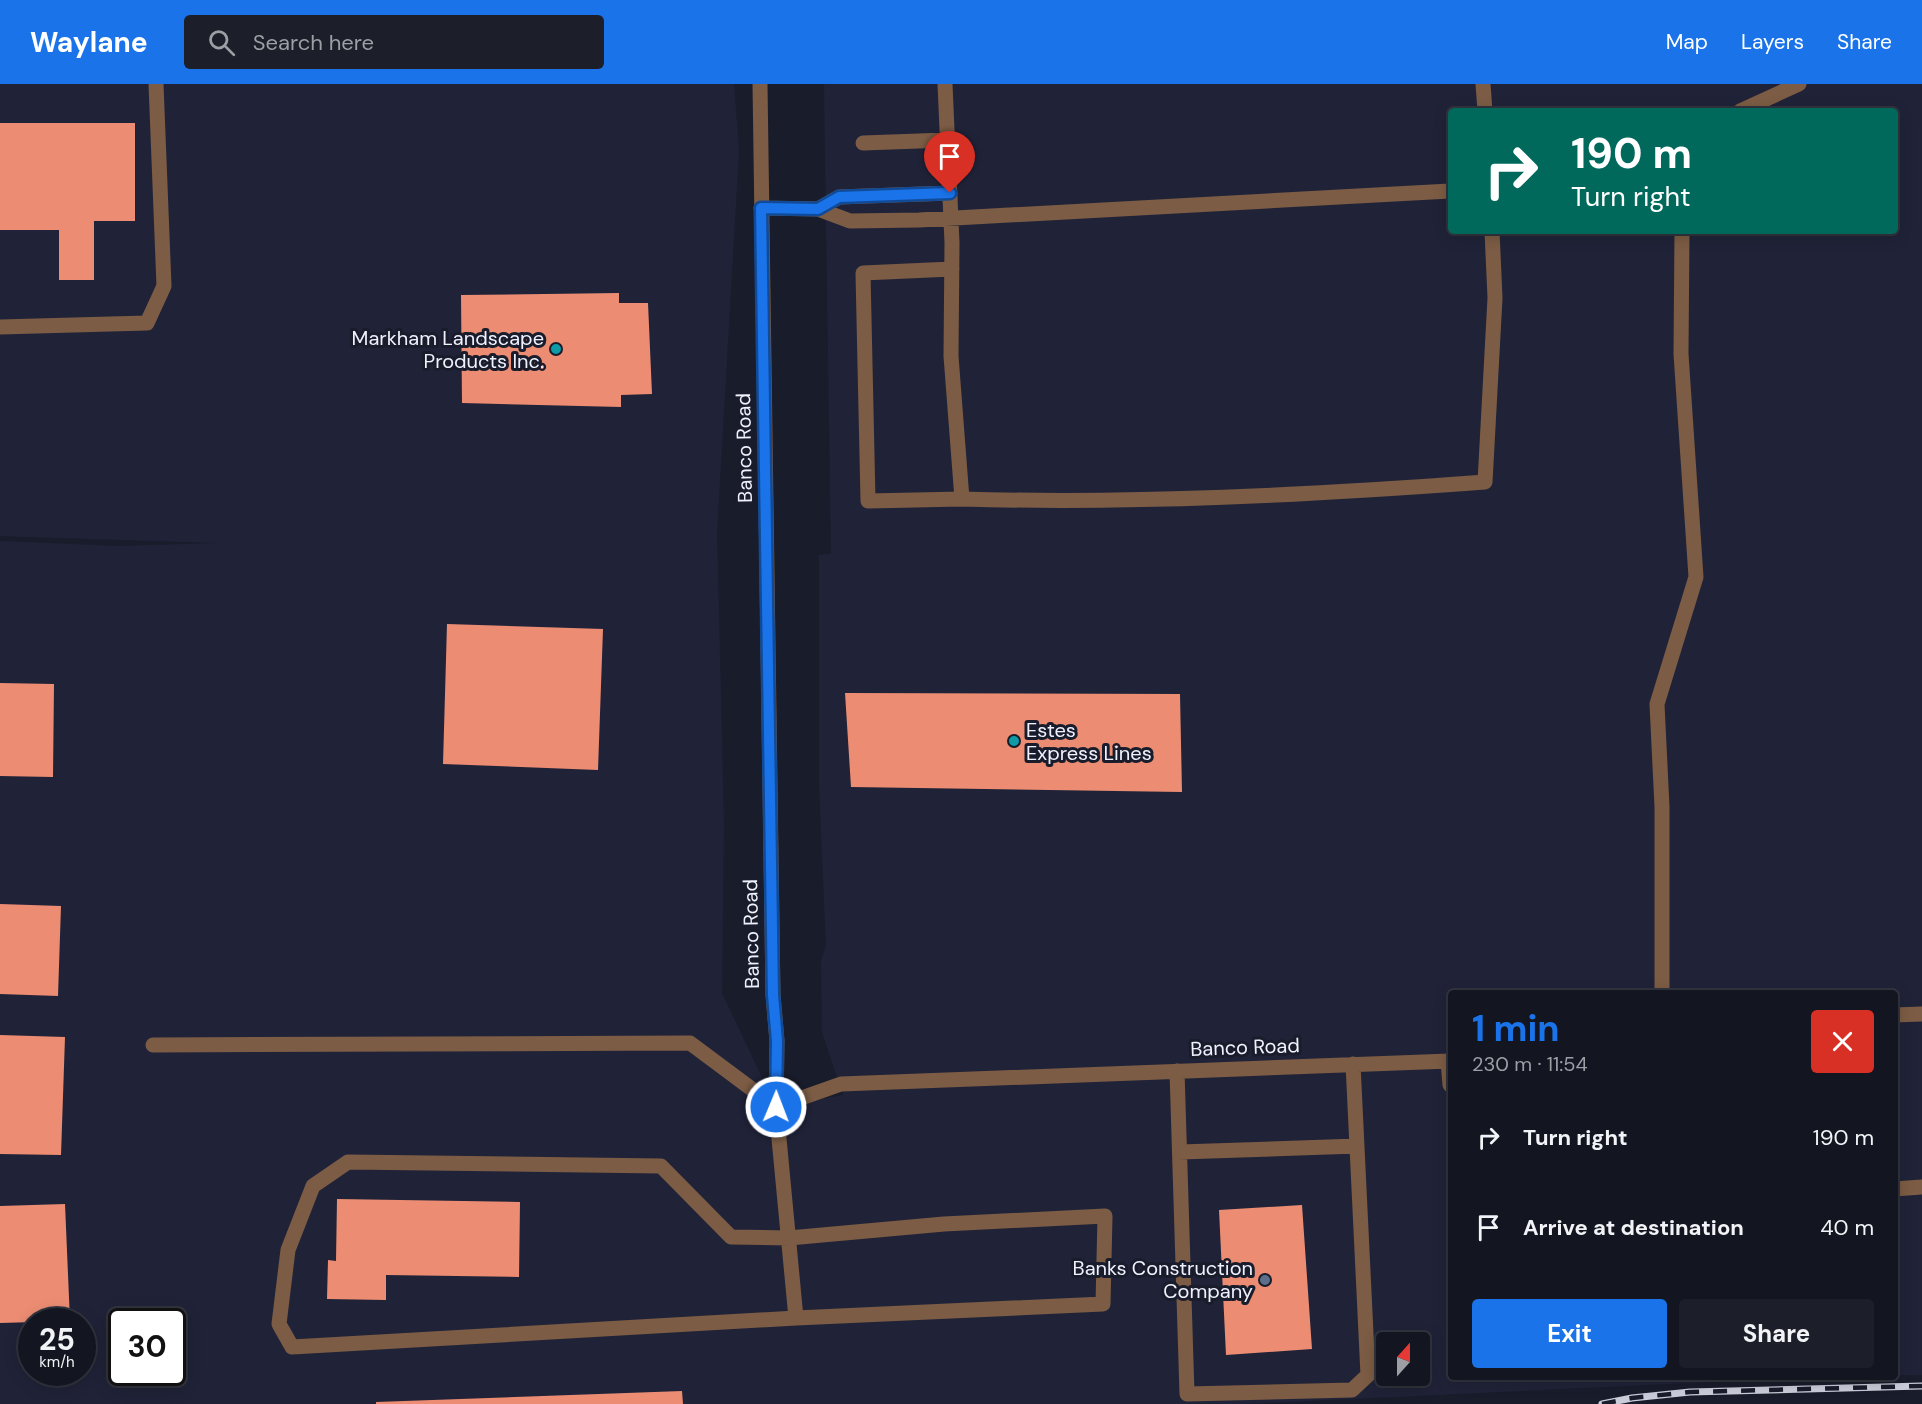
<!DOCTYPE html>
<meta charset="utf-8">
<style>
:root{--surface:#131520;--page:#1c1e29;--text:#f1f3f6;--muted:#9d9fa5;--line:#32343e;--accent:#1a73e8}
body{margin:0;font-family:"DM Sans",sans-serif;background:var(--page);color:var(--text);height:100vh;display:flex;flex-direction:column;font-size:22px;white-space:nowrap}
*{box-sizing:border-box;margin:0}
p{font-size:20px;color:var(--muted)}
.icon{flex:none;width:33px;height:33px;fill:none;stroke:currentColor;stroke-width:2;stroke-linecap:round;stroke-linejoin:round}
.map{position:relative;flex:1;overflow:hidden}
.drawer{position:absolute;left:1448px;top:906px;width:450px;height:390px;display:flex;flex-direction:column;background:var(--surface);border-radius:6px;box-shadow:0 3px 15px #0003,0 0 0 2px var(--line)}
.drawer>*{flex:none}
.hud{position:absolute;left:1448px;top:24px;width:450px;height:126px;border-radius:6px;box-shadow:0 3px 15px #0003,0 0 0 2px var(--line);background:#00695c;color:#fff;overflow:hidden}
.needle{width:39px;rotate:21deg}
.fabs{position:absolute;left:1376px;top:1248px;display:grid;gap:12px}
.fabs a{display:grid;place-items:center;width:54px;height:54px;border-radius:6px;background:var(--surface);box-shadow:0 3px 15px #0003,0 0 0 2px var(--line);font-size:30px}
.speed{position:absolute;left:18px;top:1224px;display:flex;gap:12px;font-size:30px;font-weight:700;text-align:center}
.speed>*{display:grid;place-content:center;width:78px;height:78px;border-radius:50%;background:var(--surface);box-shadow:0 3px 15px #0003,0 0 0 2px var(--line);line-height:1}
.speed small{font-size:15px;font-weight:400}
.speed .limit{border:3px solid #111;border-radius:9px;background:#fff;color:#111}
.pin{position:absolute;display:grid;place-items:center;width:51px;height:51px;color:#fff;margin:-62px -26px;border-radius:50% 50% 50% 0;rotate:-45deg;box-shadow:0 0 6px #0007}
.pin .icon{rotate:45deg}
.me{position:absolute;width:66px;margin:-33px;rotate:1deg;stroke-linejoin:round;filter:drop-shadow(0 0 4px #0008)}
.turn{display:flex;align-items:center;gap:21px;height:126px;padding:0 24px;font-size:27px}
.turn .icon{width:78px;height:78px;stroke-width:2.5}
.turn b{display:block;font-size:42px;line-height:51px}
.round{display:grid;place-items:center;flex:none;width:63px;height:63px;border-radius:6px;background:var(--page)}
.head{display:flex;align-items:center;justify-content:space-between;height:102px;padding:0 24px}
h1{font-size:36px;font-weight:700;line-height:45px;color:var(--accent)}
.cta{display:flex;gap:12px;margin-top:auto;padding:12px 24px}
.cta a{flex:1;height:69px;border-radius:6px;background:var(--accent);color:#fff;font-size:24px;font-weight:700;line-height:69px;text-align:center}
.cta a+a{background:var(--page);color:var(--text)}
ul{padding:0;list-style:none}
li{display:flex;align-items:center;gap:18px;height:90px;padding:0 24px}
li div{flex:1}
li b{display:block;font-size:22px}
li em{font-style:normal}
header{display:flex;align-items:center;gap:36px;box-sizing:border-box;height:84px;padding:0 30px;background:var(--accent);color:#fff}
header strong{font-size:28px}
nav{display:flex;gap:33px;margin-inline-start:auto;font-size:21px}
.search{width:420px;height:54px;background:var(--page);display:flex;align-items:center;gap:15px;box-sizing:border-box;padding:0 21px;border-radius:6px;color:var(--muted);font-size:22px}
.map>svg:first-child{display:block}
</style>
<header>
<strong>Waylane</strong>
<div class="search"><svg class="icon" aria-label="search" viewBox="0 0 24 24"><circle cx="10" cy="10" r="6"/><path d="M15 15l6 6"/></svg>Search here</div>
<nav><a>Map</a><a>Layers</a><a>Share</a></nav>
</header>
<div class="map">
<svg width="1922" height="1320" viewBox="0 0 1922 1320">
<rect width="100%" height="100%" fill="#191c2b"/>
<path fill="#202338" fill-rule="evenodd" d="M0 0H734L739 67 717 448 724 741 722 909 776 1023 843 1011 822 948 821 877 826 862 819 701V471L831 470 824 0H1922V1291H1895L1894 909H1450V1293H1822L1241 1320H0V457L118 462 218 459 0 452ZM1450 27H1894V147H1450ZM32 1238H82V1288H32ZM122 1238H172V1288H122ZM1386 1258H1419V1292H1386Z"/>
<path fill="#ec8d73" d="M0 39H135V137H94V196H59V146H0Z
M619 209V219H648L652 310 621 311V323L462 319 461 211Z
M447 540 603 545 598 686 443 680Z
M0 599 54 600 53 693 0 692Z
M845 609 1180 610 1182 708 851 703Z
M0 820 61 822 58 912 0 910Z
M0 951 65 953 61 1071 0 1070Z
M337 1115 520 1118 519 1193 386 1191V1216L327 1215 328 1176 336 1177Z
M65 1120 70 1237 0 1239V1122Z
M1302 1121 1312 1265 1226 1271 1219 1126Z
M682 1307 683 1320H376V1318Z"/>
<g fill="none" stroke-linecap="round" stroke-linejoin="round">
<path stroke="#7c5c44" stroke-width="15" d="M760 0 773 911 777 957 776 1023 841 1000 1450 977
M945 0 952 159 951 272 962 415C1137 420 1310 411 1485 398L1495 214 1492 147
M1483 0 1485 27
M1740 27 1799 0
M863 59 947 56
M761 124 818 125 850 137 919 136 1450 107
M818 125 839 113 950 109
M952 185 863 189 868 417 962 415
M0 243 147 239 164 202 156 0
M1662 909V723L1657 620 1696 493 1681 270 1682 147
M1894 931 1922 930
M153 961 690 959 776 1023 796 1234 1103 1220 1105 1132 944 1140 789 1154 731 1153 661 1082 348 1078 313 1102 288 1166 279 1240 292 1263 796 1234
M1448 977 1450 1001
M1177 987 1187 1310 1352 1306 1368 1291 1353 980
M1180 1068 1357 1062
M1894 1105 1922 1103"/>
<defs>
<path id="rail" d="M1602 1320 1632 1314 1690 1308 1922 1302"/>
</defs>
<use href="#rail" stroke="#cacdd9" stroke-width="7"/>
<use href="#rail" stroke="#191c2b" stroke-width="4.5" stroke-dasharray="14" stroke-linecap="butt"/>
</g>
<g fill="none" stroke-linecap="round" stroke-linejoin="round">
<defs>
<path id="route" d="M776 1023 777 957 773 911 761 124 818 125 839 113 950 109"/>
</defs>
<use href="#route" stroke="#114b97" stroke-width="15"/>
<use href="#route" stroke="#1a73e8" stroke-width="10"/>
</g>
<g fill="#0f9aa8" stroke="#191c2b" stroke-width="2">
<circle cx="556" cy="265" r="6"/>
<circle cx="1014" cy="657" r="6"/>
</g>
<circle fill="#5c6f8a" stroke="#191c2b" stroke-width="2" cx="1265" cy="1196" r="6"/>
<g text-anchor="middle" stroke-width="6" stroke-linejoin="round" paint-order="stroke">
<g font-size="20" fill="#eff2fd" stroke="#191c2b" text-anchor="end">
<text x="544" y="261">Markham Landscape<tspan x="544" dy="23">Products Inc.</tspan></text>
<text x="1026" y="653" text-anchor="start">Estes<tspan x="1026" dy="23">Express Lines</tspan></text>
<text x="1253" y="1191">Banks Construction<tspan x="1253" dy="23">Company</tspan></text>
</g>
<g font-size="20" fill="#eff2fd" stroke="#191c2b">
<text transform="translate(744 364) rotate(-91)" y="7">Banco Road</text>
<text transform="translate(751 850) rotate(-91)" y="7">Banco Road</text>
<text transform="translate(1245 963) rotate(-2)" y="7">Banco Road</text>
</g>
</g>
</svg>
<div class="fabs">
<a><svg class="needle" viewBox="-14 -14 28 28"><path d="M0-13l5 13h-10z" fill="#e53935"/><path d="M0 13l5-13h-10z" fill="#9d9fa5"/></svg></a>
</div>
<div class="speed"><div>25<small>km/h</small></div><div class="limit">30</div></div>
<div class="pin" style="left:950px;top:109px;background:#d93025"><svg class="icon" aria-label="arrive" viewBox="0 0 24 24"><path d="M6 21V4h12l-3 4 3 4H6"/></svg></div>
<svg class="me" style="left:776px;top:1023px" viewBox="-20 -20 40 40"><circle r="17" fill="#1a73e8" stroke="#fff" stroke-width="3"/><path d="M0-11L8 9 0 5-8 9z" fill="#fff"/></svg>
<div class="hud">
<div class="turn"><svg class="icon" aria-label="right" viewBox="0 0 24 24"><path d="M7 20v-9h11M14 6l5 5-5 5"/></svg><div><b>190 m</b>Turn right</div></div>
</div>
<section class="drawer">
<div class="head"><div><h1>1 min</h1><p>230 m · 11:54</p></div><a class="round" style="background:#d93025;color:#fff"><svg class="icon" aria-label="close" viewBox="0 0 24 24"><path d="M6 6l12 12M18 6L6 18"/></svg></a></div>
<ul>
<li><svg class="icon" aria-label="right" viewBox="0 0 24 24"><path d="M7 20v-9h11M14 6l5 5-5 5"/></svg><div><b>Turn right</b></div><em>190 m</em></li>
<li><svg class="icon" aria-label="arrive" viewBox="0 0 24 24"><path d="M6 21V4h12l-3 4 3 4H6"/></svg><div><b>Arrive at destination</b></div><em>40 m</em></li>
</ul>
<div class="cta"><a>Exit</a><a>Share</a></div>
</section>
</div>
